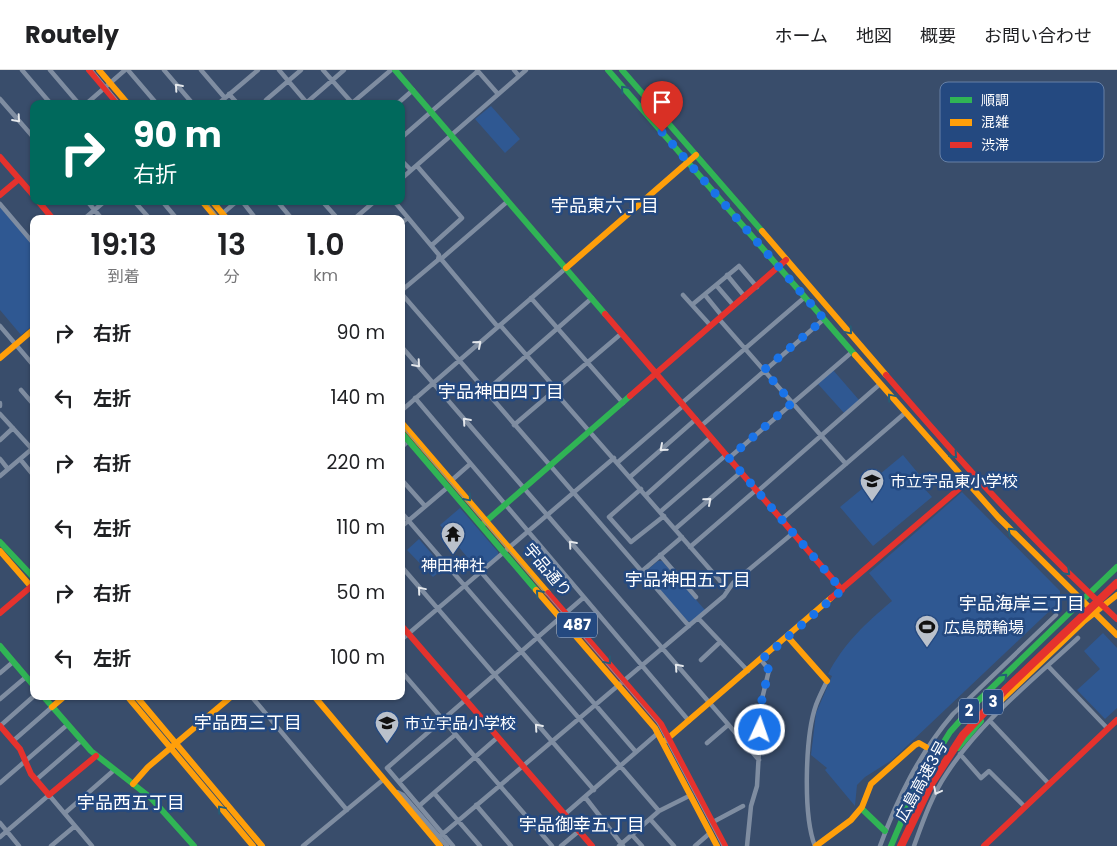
<!DOCTYPE html>
<html lang="ja">
<meta charset="utf-8">
<style>
:root{--surface:#fff;--page:#f2f2f2;--text:#202124;--muted:#757577;--line:#e0e0e0}
body{margin:0;font-family:Poppins,"Noto Sans JP",sans-serif;background:var(--page);color:var(--text);height:100vh;display:flex;flex-direction:column;font-size:19px;white-space:nowrap}
*{box-sizing:border-box;margin:0}
p{font-size:16px;color:var(--muted)}
.icon{flex:none;width:28px;height:28px;fill:none;stroke:currentColor;stroke-width:2;stroke-linecap:round;stroke-linejoin:round}
.map{position:relative;flex:1;overflow:hidden}
.side{position:absolute;left:30px;top:145px;width:375px;height:485px;display:flex;flex-direction:column;background:var(--surface);border-radius:10px;box-shadow:0 1px 4px #0004}
.side>*{flex:none}
.banner{position:absolute;left:30px;top:30px;width:375px;height:105px;border-radius:10px;box-shadow:0 1px 4px #0004;background:#00695c;color:#fff;overflow:hidden}
.pin{position:absolute;display:grid;place-items:center;width:42px;height:42px;color:#fff;margin:-51px -21px;border-radius:50% 50% 50% 0;rotate:-45deg;box-shadow:0 0 5px #0007}
.pin .icon{rotate:45deg}
.me{position:absolute;width:55px;margin:-28px;rotate:3deg;stroke-linejoin:round;filter:drop-shadow(0 0 4px #0008)}
.turn{display:flex;align-items:center;gap:18px;height:105px;padding:0 20px;font-size:22px}
.turn .icon{width:65px;height:65px;stroke-width:2.5}
.turn b{display:block;font-size:35px;line-height:42px}
.eta{display:flex;justify-content:space-evenly;align-items:center;height:85px;text-align:center}
.eta b{font-size:30px;font-weight:600;line-height:35px}
ul{padding:0;list-style:none}
li{display:flex;align-items:center;gap:15px;height:65px;padding:0 20px}
li div{flex:1}
li b{display:block;font-size:19px}
li em{font-style:normal}
header{display:flex;align-items:center;gap:30px;box-sizing:border-box;height:70px;padding:0 25px;background:var(--surface);border-bottom:1px solid var(--line)}
header strong{font-size:24px}
nav{display:flex;gap:28px;margin-inline-start:auto;font-size:18px}
.map>svg:first-child{display:block}
</style>
<header>
<strong>Routely</strong>
<nav><a>ホーム</a><a>地図</a><a>概要</a><a>お問い合わせ</a></nav>
</header>
<div class="map">
<svg width="1117" height="776" viewBox="0 0 1117 776">
<rect width="100%" height="100%" fill="#394d6b"/>
<path fill="#2f5892" d="M491 36 520 69 505 83 475 49Z
M0 137 34 176V254L21 265 0 240Z
M833 300 859 330 844 343 818 314Z
M903 385 927 414 923 417 932 427 873 476 840 437Z
M962 422 1060 521V531L892 690 865 707 857 715 855 736 825 700 827 698 811 685 816 643 832 606 828 604C844 573 866 553 892 531L869 503Z
M460 438 498 482V485L479 501 440 455Z
M419 469 444 498 433 507 407 480Z
M658 491H662L705 540 691 552 687 551 646 504V501Z
M1103 563 1117 578V638L1105 649 1077 620 1100 599 1084 581Z"/>
<g fill="none" stroke-linecap="round" stroke-linejoin="round">
<path stroke="#7f8da1" stroke-width="4.5" d="M22 0 51 34
M50 0 79 34
M128 0 157 34
M164 0 193 34
M201 0 225 28
M279 0 307 33
M323 0 353 34
M477 0 498 24
M514 0 519 6
M229 24 238 34
M0 29 34 68
M86 34 125 0
M218 34 258 0
M270 34 266 30 301 0
M305 34 344 0
M351 34 391 0
M397 34 413 20
M401 68 478 1
M401 90 411 100
M417 96 462 148 432 175
M401 109 526 0
M87 131 102 149
M134 131 150 149
M162 131 177 149
M242 131 256 149
M277 131 292 149
M322 131 338 149
M394 131 439 185 438 190 401 221
M0 134 34 174
M222 144 237 131
M84 149 105 131
M354 149 375 131
M401 153 408 148
M727 205 745 227
M716 215 734 236
M401 223 689 556
M683 225 711 256
M705 225 722 246
M531 228 623 333
M693 234 739 196 757 217
M719 249 846 394
M500 255 556 319
M0 256 34 296
M498 257 441 189 508 131
M401 276 759 690
M21 320 34 335
M486 321 592 228
M554 321 728 520
M415 328 689 651
M0 333V336
M682 333 805 227
M401 341 566 198
M0 344 32 379
M514 355 622 263
M701 356 824 249
M0 370 13 358
M401 378 408 371
M729 388 852 282
M0 389 8 399
M20 389 34 406
M618 392 684 335
M0 406 33 378
M630 407 696 349
M401 409 425 436
M452 410 469 395
M641 419 609 447 631 472 664 446
M758 421 880 314
M646 425 711 367
M401 442 659 741
M660 442 726 385
M782 449 905 343
M401 457 448 417
M675 459 741 402
M690 477 756 420
M660 485 696 527
M401 496 594 720
M481 502 636 682
M641 502 682 467
M698 548 748 601
M401 570 614 388
M701 590 719 573
M1048 596 1108 659
M401 601 552 776
M0 603 13 592
M251 626 347 740
M0 629 26 607
M990 651 1049 714
M0 656 34 626
M13 671 52 637
M707 673 728 655
M960 684 981 708 989 701 1025 737
M36 710 81 671
M399 712 455 665
M0 713 67 655
M397 722 403 725 447 776
M434 723 480 776
M585 727 623 776
M476 735 511 776
M419 736 498 667
M896 737 910 727
M65 743 113 701
M565 744 658 663
M650 749 674 776
M713 752 743 736
M0 753 19 776
M632 765 642 776
M0 767 49 725 92 776
M439 767 698 548 724 526 733 513 793 463
M51 776 75 756
M303 776 384 709
M453 776 387 698 583 528
M561 776 579 761
M619 776 659 741 691 725
M695 776 710 763
M747 776 751 736 757 716 762 629 769 600 761 590
M815 776C803 746 805 666 816 635 819 627 823 619 827 611
M880 776C898 727 919 684 953 644L1056 545
M914 776C923 751 932 725 947 703 981 651 1033 610 1078 568"/>
<path stroke="#30b455" stroke-width="6" d="M395 0 605 244
M608 0 855 285
M622 0 762 161
M401 362 536 520
M484 453 630 326
M0 472 34 508
M0 576 34 616
M43 626 91 681 151 728 194 776
M958 678 981 651
M862 739 885 761
M891 776 916 717 950 662 975 634 1117 497"/>
<path stroke="#ff9f0a" stroke-width="6" d="M99 0 128 34
M202 131 217 149
M212 131 227 149
M762 161 886 305
M566 198 696 85
M855 285 998 447 1117 565
M0 288 34 259
M401 352 548 523
M0 481 34 520
M536 520 655 658 717 776
M788 567 827 611
M127 626 253 776
M136 626 262 776
M314 626 440 776
M52 637 65 626
M992 639 1083 552 1117 525
M666 670 831 528
M133 714 148 697 232 626
M816 776 851 750 862 737 871 714 915 675 919 673 926 677"/>
<path stroke="#e5322d" stroke-width="6" d="M89 0 118 34
M0 87 34 126
M0 125 19 109
M38 131 53 149
M605 244 842 520
M886 305C959 390 1034 473 1117 549
M630 326 786 190
M548 523 661 654 725 776
M831 528 974 406
M0 543 33 515
M401 555 592 776
M0 656 20 679 31 704 49 725 96 686
M984 776 1117 650"/>
<path stroke="#808ea1" stroke-width="1" d="M93 0 121 34
M205 131 220 149
M401 355 657 653 722 776"/>
<path stroke="#e5322d" stroke-width="8" d="M901 776 931 714 963 665 1005 620 1117 513"/>
</g>
<defs><path id="oneway-chevron" d="M-2-3.5L2.5 0L-2 3.5" fill="none" stroke-width="1.6" stroke-linecap="round" stroke-linejoin="round" transform="scale(1.25)"/></defs>
<g stroke="#e5e8ec">
<use href="#oneway-chevron" transform="translate(178 17) rotate(-131)"/>
<use href="#oneway-chevron" transform="translate(17 49) rotate(49)"/>
<use href="#oneway-chevron" transform="translate(478 274) rotate(-41)"/>
<use href="#oneway-chevron" transform="translate(417 294) rotate(49)"/>
<use href="#oneway-chevron" transform="translate(466 351) rotate(-131)"/>
<use href="#oneway-chevron" transform="translate(663 378) rotate(139)"/>
<use href="#oneway-chevron" transform="translate(708 431) rotate(-41)"/>
<use href="#oneway-chevron" transform="translate(572 474) rotate(-131)"/>
<use href="#oneway-chevron" transform="translate(421 520) rotate(-130)"/>
<use href="#oneway-chevron" transform="translate(678 597) rotate(-131)"/>
<use href="#oneway-chevron" transform="translate(538 657) rotate(-131)"/>
<use href="#oneway-chevron" transform="translate(937 721) rotate(118)"/>
</g>
<g stroke="#265e77">
<use href="#oneway-chevron" transform="translate(624 19) rotate(-131)"/>
<use href="#oneway-chevron" transform="translate(849 261) rotate(49)"/>
<use href="#oneway-chevron" transform="translate(891 327) rotate(-130)"/>
<use href="#oneway-chevron" transform="translate(954 385) rotate(48)"/>
<use href="#oneway-chevron" transform="translate(468 428) rotate(49)"/>
<use href="#oneway-chevron" transform="translate(1011 461) rotate(-136)"/>
<use href="#oneway-chevron" transform="translate(1067 502) rotate(45)"/>
<use href="#oneway-chevron" transform="translate(539 523) rotate(-131)"/>
<use href="#oneway-chevron" transform="translate(608 591) rotate(50)"/>
<use href="#oneway-chevron" transform="translate(1004 607) rotate(-43)"/>
<use href="#oneway-chevron" transform="translate(221 739) rotate(-130)"/>
</g>
<g fill="none" stroke-linecap="round" stroke-linejoin="round">
<path stroke="#1a73e8" stroke-width="9" stroke-dasharray="0 16.2" d="M662 62 824 249 764 300 792 333 729 388 842 520 761 590 769 600 762 629 760 660"/>
</g>
<defs>
<symbol id="school-pin" viewBox="-11 -11 22 30"><path d="M0 17L-7.5 6A9.5 9.5 0 1 1 7.5 6Z" fill="#bac1cb" stroke="#244980"/><path d="M0-5L7-2L0 1L-7-2ZM-4 1L0 2.5L4 1V4Q0 6-4 4Z" fill="#111"/></symbol>
<symbol id="temple-pin" viewBox="-11 -11 22 30"><path d="M0 17L-7.5 6A9.5 9.5 0 1 1 7.5 6Z" fill="#bac1cb" stroke="#244980"/><path d="M0-6L5-2H3V0L6.5 2.5H4V6H1.5V3h-3V6H-4V2.5H-6.5L-3 0V-2H-5Z" fill="#111"/></symbol>
<symbol id="stadium-pin" viewBox="-11 -11 22 30"><path d="M0 17L-7.5 6A9.5 9.5 0 1 1 7.5 6Z" fill="#bac1cb" stroke="#244980"/><path d="M0-5a6.5 5 0 1 0 0 10a6.5 5 0 1 0 0-10ZM-3.5-1.8h7v3.6h-7Z" fill="#111"/></symbol>
</defs>
<g fill-rule="evenodd">
<use href="#school-pin" x="858" y="397" width="28" height="38"/>
<use href="#temple-pin" x="439" y="450" width="28" height="38"/>
<use href="#stadium-pin" x="913" y="543" width="28" height="38"/>
<use href="#school-pin" x="373" y="639" width="28" height="38"/>
</g>
<g text-anchor="middle" stroke-width="5" stroke-linejoin="round" paint-order="stroke">
<g fill="#244980" stroke="#bdc8d9" stroke-width="1">
<rect x="557" y="542.5" width="40" height="25" rx="4"/>
<rect x="983" y="619.5" width="20" height="25" rx="4"/>
<rect x="959" y="628.5" width="20" height="25" rx="4"/>
</g>
<g font-size="15" font-weight="bold" fill="#fff">
<text x="577" y="560">487</text>
<text x="993" y="637">3</text>
<text x="969" y="646">2</text>
</g>
<g font-size="16" fill="#fff" stroke="#244980" text-anchor="start">
<text x="890" y="417">市立宇品東小学校</text>
<text x="453" y="501" text-anchor="middle">神田神社</text>
<text x="944" y="563">広島競輪場</text>
<text x="404" y="659">市立宇品小学校</text>
</g>
<g font-size="16" fill="#fff" stroke="#244980">
<text transform="translate(548 500) rotate(50)" y="6">宇品通り</text>
<text transform="translate(921 711) rotate(-61)" y="6">広島高速3号</text>
</g>
<g font-size="18" fill="#fff" stroke="#244980">
<text x="605" y="142">宇品東六丁目</text>
<text x="501" y="328">宇品神田四丁目</text>
<text x="688" y="516">宇品神田五丁目</text>
<text x="1022" y="540">宇品海岸三丁目</text>
<text x="248" y="659">宇品西三丁目</text>
<text x="131" y="739">宇品西五丁目</text>
<text x="582" y="761">宇品御幸五丁目</text>
</g>
</g>
<rect x="940" y="12" width="164" height="80" rx="8" fill="#244980" stroke="#6680a6" stroke-width="1"/>
<rect x="950" y="27" width="22" height="6" fill="#30b455"/>
<rect x="950" y="49" width="22" height="7" fill="#ff9f0a"/>
<rect x="950" y="72" width="22" height="6" fill="#e5322d"/>
<g font-size="14" fill="#fff">
<text x="981" y="35">順調</text>
<text x="981" y="57">混雑</text>
<text x="981" y="80">渋滞</text>
</g>
</svg>
<div class="pin" style="left:662px;top:62px;background:#d93025"><svg class="icon" aria-label="arrive" viewBox="0 0 24 24"><path d="M6 21V4h12l-3 4 3 4H6"/></svg></div>
<svg class="me" style="left:760px;top:660px" viewBox="-20 -20 40 40"><circle r="17" fill="#1a73e8" stroke="#fff" stroke-width="3"/><path d="M0-11L8 9 0 5-8 9z" fill="#fff"/></svg>
<div class="banner">
<div class="turn"><svg class="icon" aria-label="right" viewBox="0 0 24 24"><path d="M7 20v-9h11M14 6l5 5-5 5"/></svg><div><b>90 m</b>右折</div></div>
</div>
<section class="side">
<div class="eta">
<div><b>19:13</b><p>到着</p></div>
<div><b>13</b><p>分</p></div>
<div><b>1.0</b><p>km</p></div>
</div>
<ul>
<li><svg class="icon" aria-label="right" viewBox="0 0 24 24"><path d="M7 20v-9h11M14 6l5 5-5 5"/></svg><div><b>右折</b></div><em>90 m</em></li>
<li><svg class="icon" aria-label="left" viewBox="0 0 24 24"><path d="M17 20v-9H6M10 6l-5 5 5 5"/></svg><div><b>左折</b></div><em>140 m</em></li>
<li><svg class="icon" aria-label="right" viewBox="0 0 24 24"><path d="M7 20v-9h11M14 6l5 5-5 5"/></svg><div><b>右折</b></div><em>220 m</em></li>
<li><svg class="icon" aria-label="left" viewBox="0 0 24 24"><path d="M17 20v-9H6M10 6l-5 5 5 5"/></svg><div><b>左折</b></div><em>110 m</em></li>
<li><svg class="icon" aria-label="right" viewBox="0 0 24 24"><path d="M7 20v-9h11M14 6l5 5-5 5"/></svg><div><b>右折</b></div><em>50 m</em></li>
<li><svg class="icon" aria-label="left" viewBox="0 0 24 24"><path d="M17 20v-9H6M10 6l-5 5 5 5"/></svg><div><b>左折</b></div><em>100 m</em></li>
</ul>
</section>
</div>
